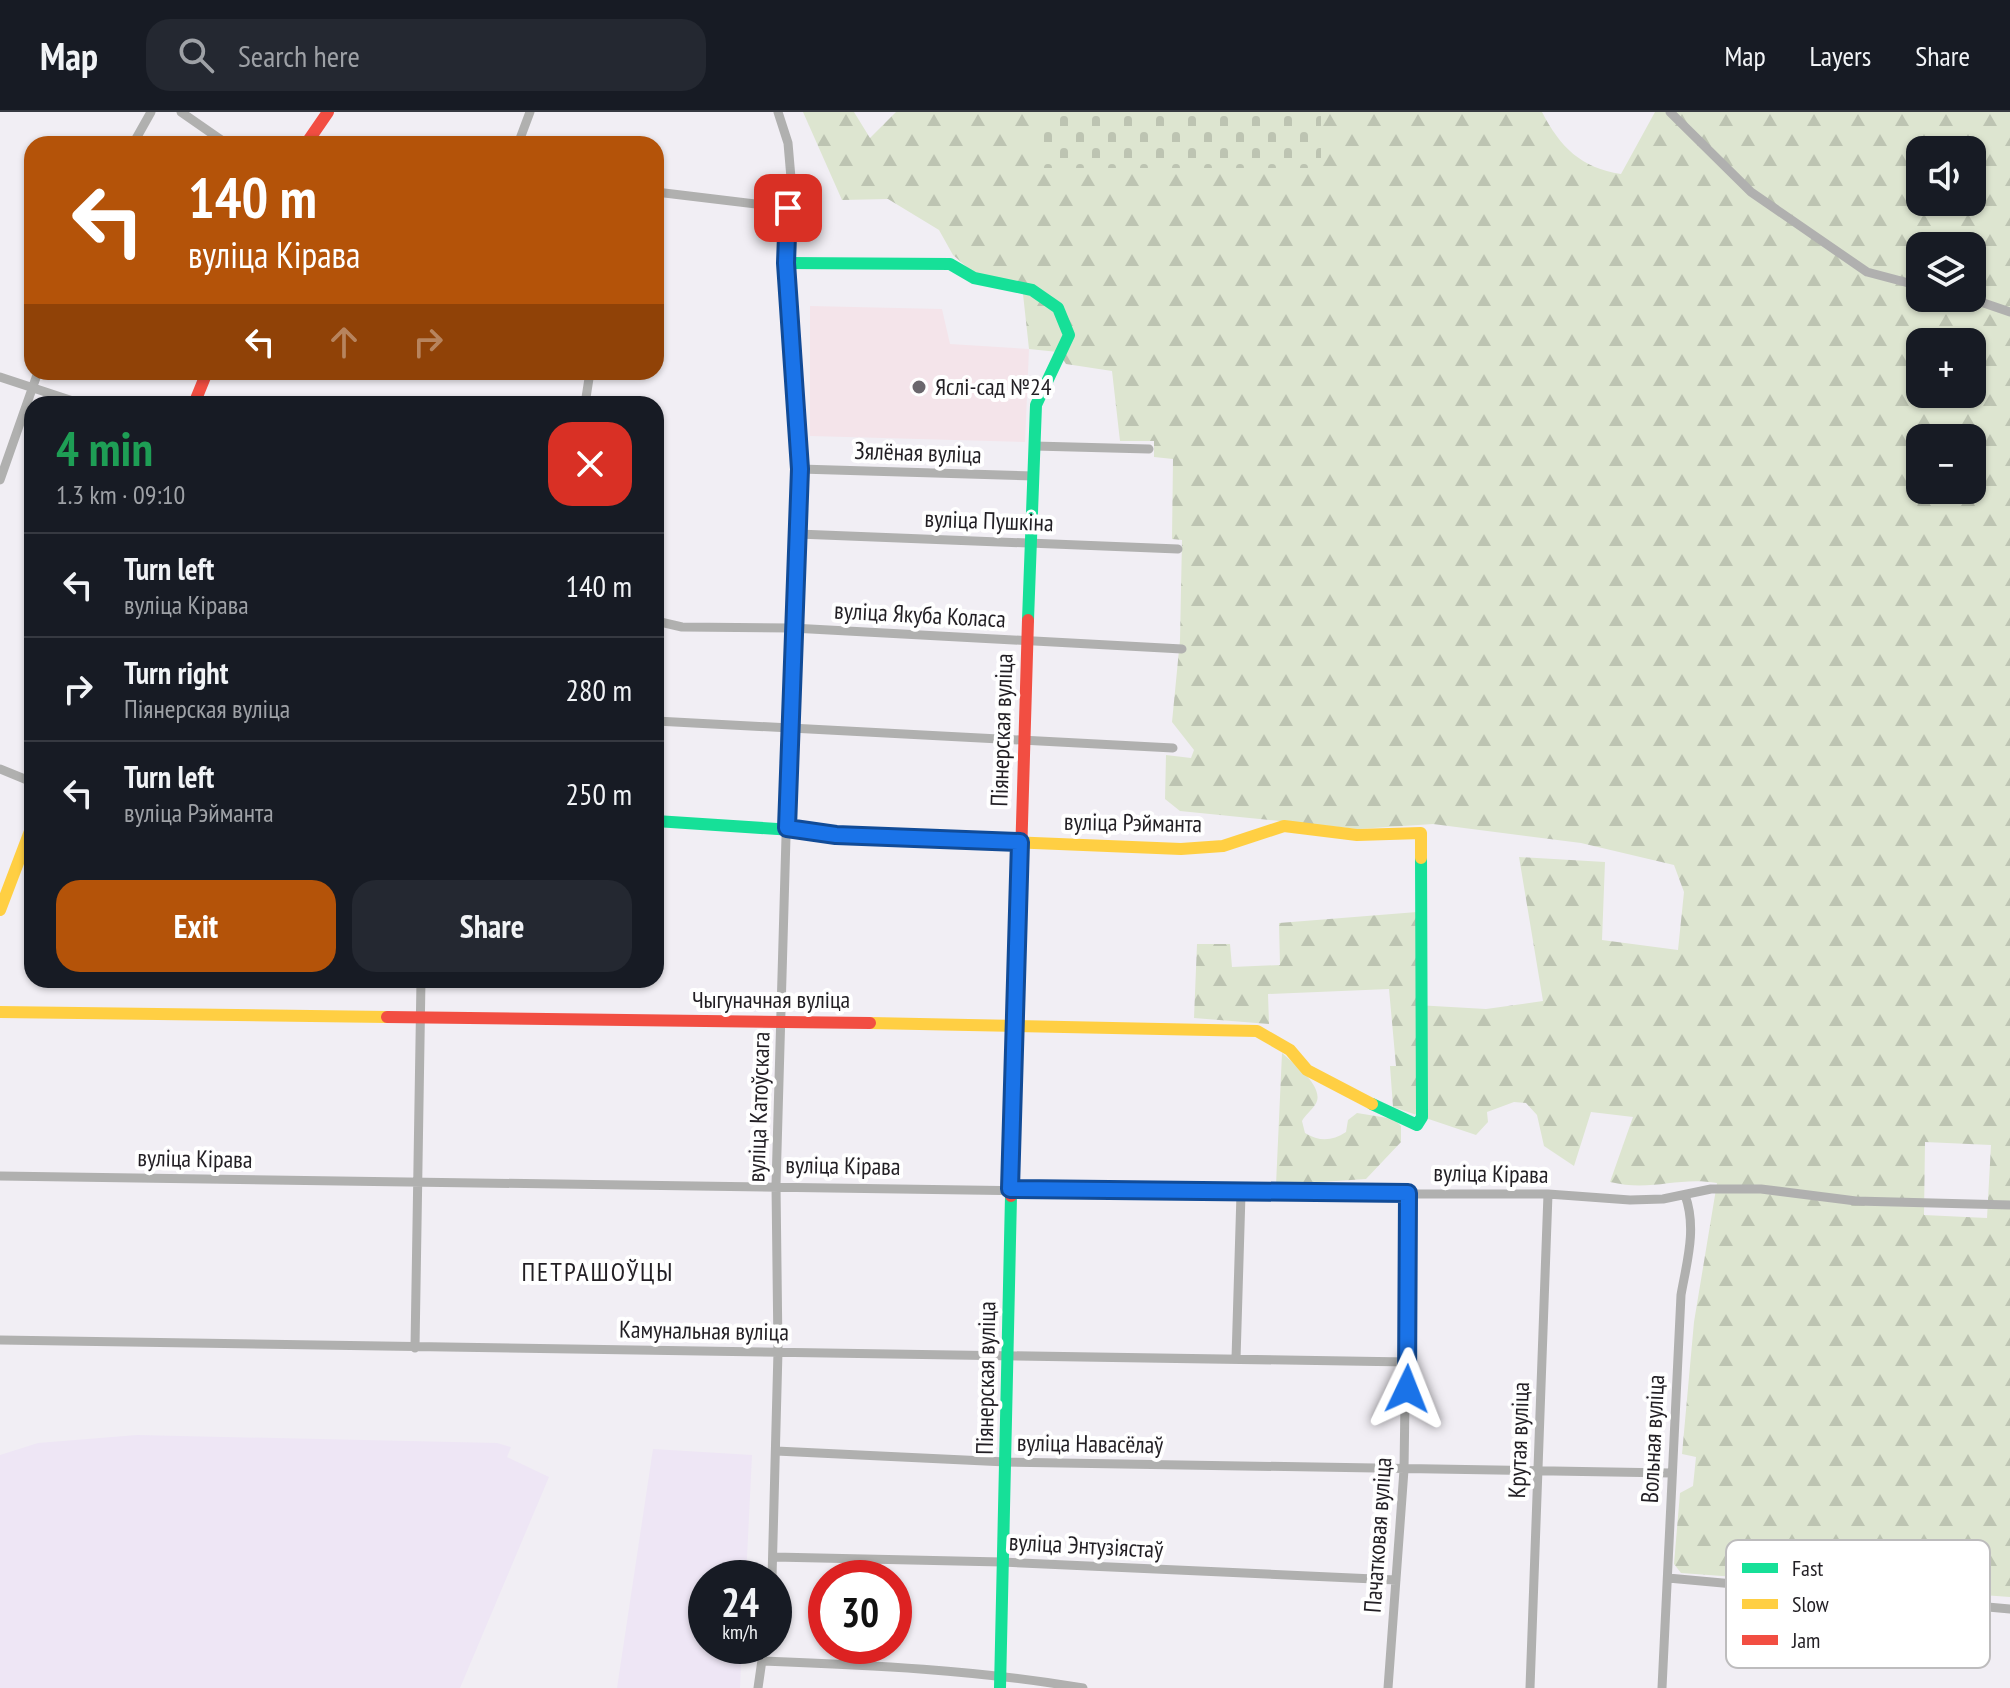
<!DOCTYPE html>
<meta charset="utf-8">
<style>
:root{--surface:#171b24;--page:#242831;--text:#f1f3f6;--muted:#9ea1a6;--line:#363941;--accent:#b45309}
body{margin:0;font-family:"PT Sans Narrow",sans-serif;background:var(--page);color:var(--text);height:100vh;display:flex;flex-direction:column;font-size:30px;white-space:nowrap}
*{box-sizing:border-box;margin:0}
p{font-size:26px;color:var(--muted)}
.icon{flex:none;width:44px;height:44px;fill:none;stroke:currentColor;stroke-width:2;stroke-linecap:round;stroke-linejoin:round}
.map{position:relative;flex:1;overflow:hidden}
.drawer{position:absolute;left:24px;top:284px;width:640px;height:592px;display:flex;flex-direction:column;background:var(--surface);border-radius:24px;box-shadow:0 2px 6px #0004}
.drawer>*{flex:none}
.top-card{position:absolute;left:24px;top:24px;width:640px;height:244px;border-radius:24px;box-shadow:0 2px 6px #0004;background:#b45309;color:#fff;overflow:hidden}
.fabs{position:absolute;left:1906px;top:24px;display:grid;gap:16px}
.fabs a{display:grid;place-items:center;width:80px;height:80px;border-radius:16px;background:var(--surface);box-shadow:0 2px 6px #0004;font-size:40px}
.speed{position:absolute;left:688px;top:1448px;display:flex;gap:16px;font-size:40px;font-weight:700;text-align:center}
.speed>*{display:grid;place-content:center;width:104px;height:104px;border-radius:50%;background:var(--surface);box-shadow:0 2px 6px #0004;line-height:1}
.speed small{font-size:20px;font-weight:400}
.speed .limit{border:12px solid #d22;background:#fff;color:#111}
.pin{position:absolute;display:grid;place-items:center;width:68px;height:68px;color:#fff;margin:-34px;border-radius:16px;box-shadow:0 4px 12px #0006}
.me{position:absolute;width:88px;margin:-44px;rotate:2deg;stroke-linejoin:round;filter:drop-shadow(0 0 6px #0008)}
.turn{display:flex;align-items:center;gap:28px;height:168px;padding:0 32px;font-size:36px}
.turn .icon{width:104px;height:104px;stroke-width:2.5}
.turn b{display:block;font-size:56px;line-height:68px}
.lanes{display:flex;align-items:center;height:76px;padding:0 32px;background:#0003;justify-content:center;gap:40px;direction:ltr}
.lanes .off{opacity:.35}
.round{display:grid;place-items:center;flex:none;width:84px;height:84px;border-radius:24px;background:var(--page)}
.summary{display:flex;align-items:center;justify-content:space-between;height:136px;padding:0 32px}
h1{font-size:48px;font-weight:800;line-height:60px;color:#1e9e55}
.primary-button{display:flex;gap:16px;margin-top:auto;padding:16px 32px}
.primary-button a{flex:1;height:92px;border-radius:24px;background:var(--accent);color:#fff;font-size:32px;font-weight:800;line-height:92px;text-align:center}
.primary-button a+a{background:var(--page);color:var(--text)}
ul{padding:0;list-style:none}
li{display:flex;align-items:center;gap:24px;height:104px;padding:0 32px;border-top:2px solid var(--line)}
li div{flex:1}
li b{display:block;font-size:30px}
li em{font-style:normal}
header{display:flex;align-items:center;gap:48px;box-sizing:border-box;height:112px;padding:0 40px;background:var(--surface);border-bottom:2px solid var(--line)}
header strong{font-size:38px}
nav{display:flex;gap:44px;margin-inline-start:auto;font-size:28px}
.search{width:560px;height:72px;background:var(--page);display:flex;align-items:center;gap:20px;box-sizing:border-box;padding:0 28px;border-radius:24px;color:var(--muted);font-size:30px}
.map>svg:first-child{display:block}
</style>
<header>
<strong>Map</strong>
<div class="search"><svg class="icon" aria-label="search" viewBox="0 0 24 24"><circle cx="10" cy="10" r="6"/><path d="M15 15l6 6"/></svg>Search here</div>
<nav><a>Map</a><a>Layers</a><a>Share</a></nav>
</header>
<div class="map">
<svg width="2010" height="1576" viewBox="0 0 2010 1576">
<defs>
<pattern id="forest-firs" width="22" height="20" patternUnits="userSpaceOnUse" patternTransform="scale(2)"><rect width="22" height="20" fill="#dde5d0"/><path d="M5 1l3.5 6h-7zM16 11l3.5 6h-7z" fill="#bdc4b2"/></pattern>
<pattern id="cemetery-stones" width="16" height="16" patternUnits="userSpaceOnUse" patternTransform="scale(2)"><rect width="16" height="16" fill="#dde5d0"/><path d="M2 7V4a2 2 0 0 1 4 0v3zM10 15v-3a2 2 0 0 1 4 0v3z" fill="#bdc4b2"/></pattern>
</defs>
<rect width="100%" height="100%" fill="#f1eef4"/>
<path fill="#eee6f5" d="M137 1323 497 1331 511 1335 507 1345 549 1365 460 1576H0V1343L38 1331Z
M653 1337 752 1343 746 1466H706V1534H742L740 1576H617Z"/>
<path fill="#f4e4ea" d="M810 194 942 197 950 232 1029 237 1025 330 810 324Z"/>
<path fill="url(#forest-firs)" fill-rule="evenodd" d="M803 0H854L870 26 896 0H1036V56H1321V0H1542C1560 35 1581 56 1621 62L1655 0H2010V1485L1681 1461 1674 1452 1680 1381 1693 1374 1696 1345 1682 1342 1694 1210 1717 1071C1678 1064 1652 1080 1610 1070L1633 1005 1591 1000 1574 1054 1544 1034 1537 1003 1526 991 1514 990 1487 1000 1488 1010 1476 1023 1393 995 1390 954H1396L1389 877 1268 882 1269 912 1194 906 1197 832H1230L1232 855 1280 853 1279 811 1417 800 1416 893 1486 897 1543 889 1519 745 1605 750 1602 828 1678 838 1684 780 1674 753 1581 731 1433 712 1358 717 1180 699 1165 687 1166 643 1191 646 1194 638 1172 610 1180 528 1182 428 1172 427 1173 347 1154 345V329H1120L1112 259 1066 252 1058 240 1029 237 1023 182 977 164 953 143 939 118 888 87 842 88ZM1920 38H1972V90H1920ZM1920 134H1972V186H1920ZM1920 230H1972V282H1920ZM1920 326H1972V378H1920ZM1925 1030 1991 1033 1987 1106 1924 1103Z
M1282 941C1294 952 1327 976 1315 993 1311 999 1306 1002 1302 1009L1305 1021C1320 1030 1332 1029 1346 1020L1348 1008 1357 1001 1394 1007 1401 1014V1030L1366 1067 1276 1073Z"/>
<path fill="url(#cemetery-stones)" d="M1036 0H1321V56H1036Z"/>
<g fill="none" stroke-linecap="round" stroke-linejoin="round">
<path stroke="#b0b0af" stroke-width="9" d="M181 0 227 32
M1670 0 1751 80 1867 160 1920 174
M133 32 151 0
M518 32 530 0
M656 80 788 96
M1969 186 2010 200
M0 265 82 292
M585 292 590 260
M1034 334 1149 337
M800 357 1034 364
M0 368 38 260
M798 422 1178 437
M656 509 682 515 792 516 1182 537
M656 609 1173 636
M0 657 32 670
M0 1064 1241 1082H1548L1630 1088 1663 1087 1711 1077H1761L1856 1089 2010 1093
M0 1228 1408 1250
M415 1236 421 868
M1236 1247 1241 1082
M776 1339 1006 1350 1670 1361
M774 1445 1002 1450 1396 1468
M772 1466 778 1239 776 1073 792 516 800 357 786 151 791 66 788 31 778 0
M1668 1466 2010 1497
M763 1549C871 1553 976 1558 1083 1576
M758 1576 764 1534
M1388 1576 1404 1358 1408 1081
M1530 1576 1548 1082
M1662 1576 1681 1183C1687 1149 1697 1116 1685 1083"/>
<path stroke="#16e098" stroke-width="12" d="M786 151 950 152 974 166 1032 178 1058 196 1069 223 1036 293 1028 508
M656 709 914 726
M1372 992 1417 1013 1422 1005 1421 746
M1000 1576 1011 1084"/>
<path stroke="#ffcf43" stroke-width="12" d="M914 726 1181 737 1223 734 1284 714 1357 723 1421 721V746
M0 798 32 714
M0 900 387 905
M870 911 1257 919 1290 938 1307 958 1372 992"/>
<path stroke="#f24e42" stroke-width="12" d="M306 32 328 0
M194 292 207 260
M387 905 870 911
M1011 1084 1028 508"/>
</g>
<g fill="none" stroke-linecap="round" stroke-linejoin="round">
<defs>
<path id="route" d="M788 96 786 151 800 357 787 716 836 723 1020 730 1010 1077 1408 1081 1407 1277"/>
</defs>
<use href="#route" stroke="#114b97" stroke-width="20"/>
<use href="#route" stroke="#1a73e8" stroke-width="14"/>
</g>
<circle fill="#6a676d" stroke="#fff" stroke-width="3" cx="919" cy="275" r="8"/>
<g text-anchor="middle" stroke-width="8" stroke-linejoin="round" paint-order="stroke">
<g font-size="24" fill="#221f24" stroke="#fff" text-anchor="start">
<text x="935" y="283">Яслі-сад №24</text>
</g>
<g font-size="24" fill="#221f24" stroke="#fff">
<text transform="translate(918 341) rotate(2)" y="8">Зялёная вуліца</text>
<text transform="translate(989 409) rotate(2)" y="8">вуліца Пушкіна</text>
<text transform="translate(920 503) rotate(3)" y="8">вуліца Якуба Коласа</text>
<text transform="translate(1002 618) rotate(-88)" y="8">Піянерская вуліца</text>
<text transform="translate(1133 711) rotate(1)" y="8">вуліца Рэйманта</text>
<text x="771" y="896">Чыгуначная вуліца</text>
<text transform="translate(759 995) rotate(-88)" y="8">вуліца Катоўскага</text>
<text transform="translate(195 1047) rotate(1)" y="8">вуліца Кірава</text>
<text transform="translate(843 1054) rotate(1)" y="8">вуліца Кірава</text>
<text transform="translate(1491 1062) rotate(1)" y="8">вуліца Кірава</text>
<text transform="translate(704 1219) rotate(1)" y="8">Камунальная вуліца</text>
<text transform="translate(986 1266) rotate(-89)" y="8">Піянерская вуліца</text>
<text transform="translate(1653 1327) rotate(-87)" y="8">Вольная вуліца</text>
<text transform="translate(1519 1328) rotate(-88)" y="8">Крутая вуліца</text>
<text transform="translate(1090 1332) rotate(1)" y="8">вуліца Навасёлаў</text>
<text transform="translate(1378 1423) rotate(-86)" y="8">Пачатковая вуліца</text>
<text transform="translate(1086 1434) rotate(3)" y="8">вуліца Энтузіястаў</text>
</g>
<g font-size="26" letter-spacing="2" fill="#221f24" stroke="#fff">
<text x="598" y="1169">ПЕТРАШОЎЦЫ</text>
</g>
</g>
<rect x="1726" y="1428" width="264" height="128" rx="12" fill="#fff" stroke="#bdbcbd" stroke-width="2"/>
<rect x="1742" y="1451" width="36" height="10" fill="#16e098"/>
<rect x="1742" y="1487" width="36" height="10" fill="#ffcf43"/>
<rect x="1742" y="1523" width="36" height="10" fill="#f24e42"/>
<g font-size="22" fill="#221f24">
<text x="1792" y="1464">Fast</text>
<text x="1792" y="1500">Slow</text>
<text x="1792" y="1536">Jam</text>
</g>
</svg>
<div class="fabs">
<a><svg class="icon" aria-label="sound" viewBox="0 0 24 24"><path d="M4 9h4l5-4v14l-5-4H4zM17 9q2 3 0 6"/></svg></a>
<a><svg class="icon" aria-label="layers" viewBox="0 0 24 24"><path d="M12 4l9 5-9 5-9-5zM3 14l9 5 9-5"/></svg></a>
<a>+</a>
<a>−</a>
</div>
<div class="speed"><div>24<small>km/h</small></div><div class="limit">30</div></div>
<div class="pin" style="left:788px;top:96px;background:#d93025"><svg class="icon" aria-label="arrive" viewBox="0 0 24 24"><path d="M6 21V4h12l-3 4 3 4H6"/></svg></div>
<svg class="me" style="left:1407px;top:1277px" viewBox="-20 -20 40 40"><path d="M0-17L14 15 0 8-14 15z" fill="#1a73e8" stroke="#fff" stroke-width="4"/></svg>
<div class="top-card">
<div class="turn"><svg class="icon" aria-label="left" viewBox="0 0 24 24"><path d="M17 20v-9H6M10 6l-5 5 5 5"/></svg><div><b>140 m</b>вуліца Кірава</div></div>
<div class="lanes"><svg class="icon" aria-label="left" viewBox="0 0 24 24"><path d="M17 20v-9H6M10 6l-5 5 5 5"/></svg><svg class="icon off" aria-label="ahead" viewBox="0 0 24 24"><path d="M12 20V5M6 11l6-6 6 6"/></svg><svg class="icon off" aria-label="right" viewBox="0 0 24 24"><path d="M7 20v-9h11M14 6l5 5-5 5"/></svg></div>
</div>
<section class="drawer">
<div class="summary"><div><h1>4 min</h1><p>1.3 km · 09:10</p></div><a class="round" style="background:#d93025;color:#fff"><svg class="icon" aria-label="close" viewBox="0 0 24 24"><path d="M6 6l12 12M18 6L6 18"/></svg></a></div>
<ul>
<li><svg class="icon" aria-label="left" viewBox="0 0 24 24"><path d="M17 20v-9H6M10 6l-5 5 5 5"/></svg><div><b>Turn left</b><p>вуліца Кірава</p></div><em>140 m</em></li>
<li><svg class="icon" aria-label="right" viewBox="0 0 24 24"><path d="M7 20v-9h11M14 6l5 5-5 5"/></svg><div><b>Turn right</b><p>Піянерская вуліца</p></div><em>280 m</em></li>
<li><svg class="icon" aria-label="left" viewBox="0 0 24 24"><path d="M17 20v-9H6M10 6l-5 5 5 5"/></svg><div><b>Turn left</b><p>вуліца Рэйманта</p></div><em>250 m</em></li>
</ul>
<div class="primary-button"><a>Exit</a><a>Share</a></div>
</section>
</div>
